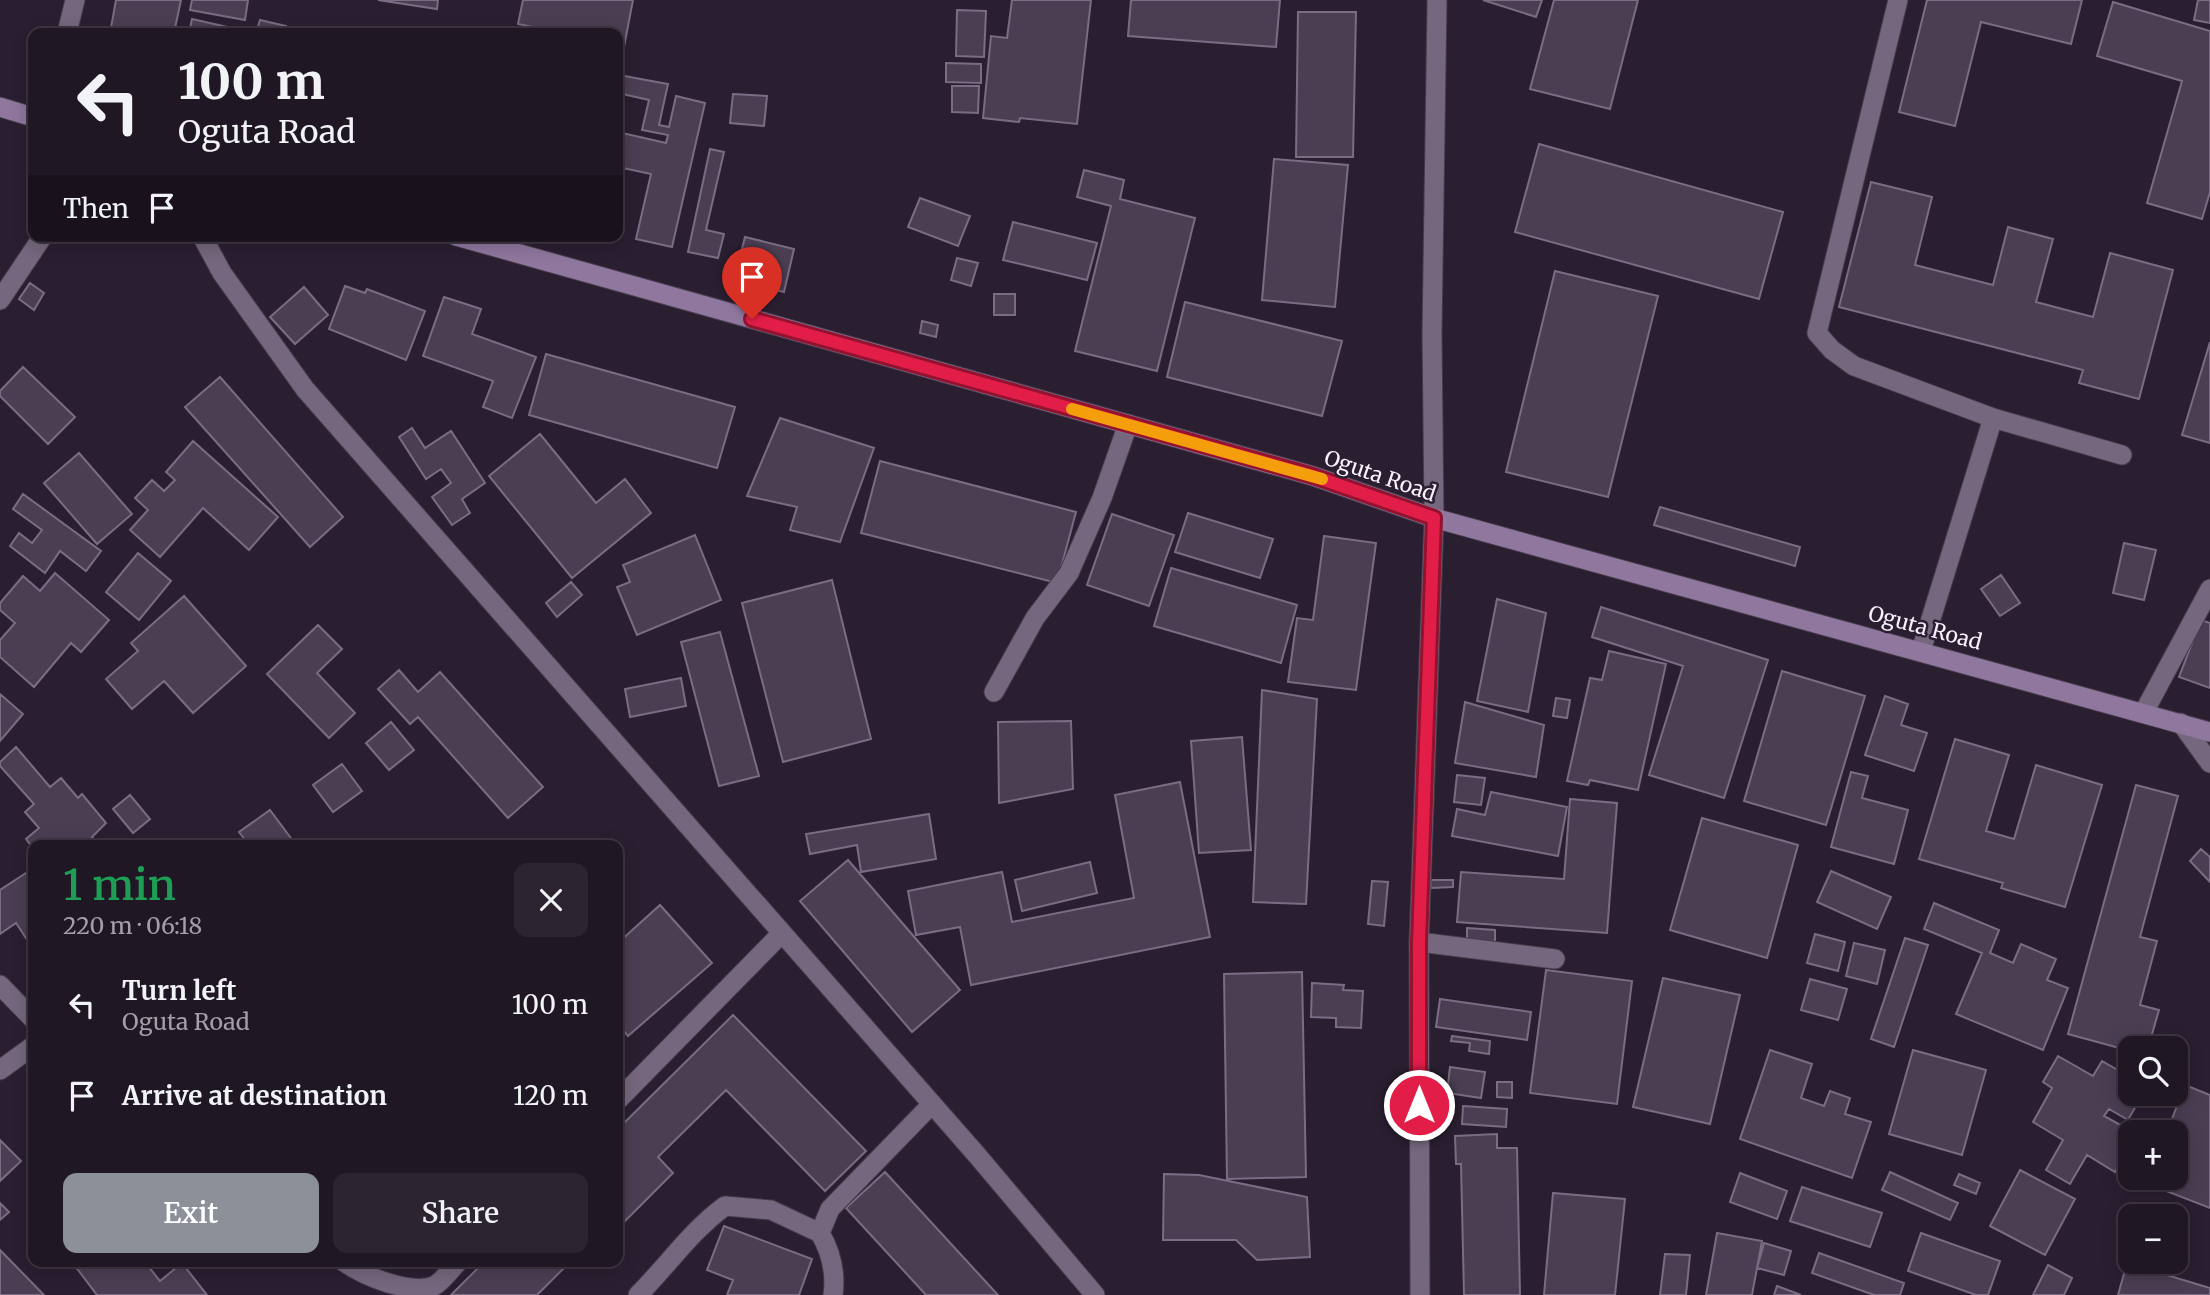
<!DOCTYPE html>
<meta charset="utf-8">
<style>
:root{--surface:#201725;--page:#2d2432;--text:#f1f3f6;--muted:#a29fa7;--line:#3d3642;--accent:#8c9099}
body{margin:0;font-family:Merriweather,serif;background:var(--page);color:var(--text);height:100vh;display:flex;flex-direction:column;font-size:26px;white-space:nowrap}
*{box-sizing:border-box;margin:0}
p{font-size:23px;color:var(--muted)}
.icon{flex:none;width:38px;height:38px;fill:none;stroke:currentColor;stroke-width:2;stroke-linecap:round;stroke-linejoin:round}
.map{position:relative;flex:1;overflow:hidden}
.drawer{position:absolute;left:28px;top:840px;width:595px;height:427px;display:flex;flex-direction:column;background:var(--surface);border-radius:14px;box-shadow:0 4px 18px #0003,0 0 0 2px var(--line)}
.drawer>*{flex:none}
.top-card{position:absolute;left:28px;top:28px;width:595px;height:214px;border-radius:14px;box-shadow:0 4px 18px #0003,0 0 0 2px var(--line);background:#201725;color:var(--text);overflow:hidden}
.controls{position:absolute;left:2118px;top:1036px;display:grid;gap:14px}
.controls a{display:grid;place-items:center;width:70px;height:70px;border-radius:14px;background:var(--surface);box-shadow:0 4px 18px #0003,0 0 0 2px var(--line);font-size:35px}
.pin{position:absolute;display:grid;place-items:center;width:60px;height:60px;color:#fff;margin:-72px -30px;border-radius:50% 50% 50% 0;rotate:-45deg;box-shadow:0 0 7px #0007}
.pin .icon{rotate:45deg}
.me{position:absolute;width:77px;margin:-38px;rotate:0deg;stroke-linejoin:round;filter:drop-shadow(0 0 5px #0008)}
.turn{display:flex;align-items:center;gap:24px;height:147px;padding:0 35px;font-size:32px}
.turn .icon{width:91px;height:91px;stroke-width:2.5}
.turn b{display:block;font-size:49px;line-height:60px}
.then{display:flex;align-items:center;height:66px;padding:0 35px;background:#0003;gap:14px;font-size:26px}
.round{display:grid;place-items:center;flex:none;width:74px;height:74px;border-radius:14px;background:var(--page)}
.headline{display:flex;align-items:center;justify-content:space-between;height:119px;padding:0 35px}
h1{font-size:42px;font-weight:600;line-height:52px;color:#1e9e55}
.primary-button{display:flex;gap:14px;margin-top:auto;padding:14px 35px}
.primary-button a{flex:1;height:80px;border-radius:14px;background:var(--accent);color:#fff;font-size:28px;font-weight:600;line-height:80px;text-align:center}
.primary-button a+a{background:var(--page);color:var(--text)}
ul{padding:0;list-style:none}
li{display:flex;align-items:center;gap:21px;height:91px;padding:0 35px}
li div{flex:1}
li b{display:block;font-size:26px}
li em{font-style:normal}
.map>svg:first-child{display:block}
</style>
<div class="map">
<svg width="2210" height="1295" viewBox="0 0 2210 1295">
<rect width="100%" height="100%" fill="#2a1f31"/>
<path fill="#4b3e53" stroke="#7a6c82" stroke-width="2" d="M116 0H181L174 33H110Z
M192 0H248L245 20 190 10Z
M378 0H438L437 9Z
M523 0H633L624 47 618 45V33H563L518 24Z
M1012 0H1091L1077 124 1020 118 1019 122 983 118 991 36 1007 38Z
M1131 0H1280L1276 47 1128 36Z
M1483 0H1542L1536 17Z
M1554 0H1638L1610 109 1530 89Z
M1927 0H2082L2071 44 1981 22 1955 126 1899 112Z
M2198 0H2210V23L2194 20Z
M2113 2 2210 31V192L2202 219 2147 203 2182 81 2097 56Z
M957 10 986 11 984 57 956 56Z
M1298 12H1356L1353 157H1296Z
M192 19 254 33H189Z
M260 20 286 26 284 33H256Z
M946 63 981 64V83L946 82Z
M619 75 668 84 659 125 669 127 676 96 705 103 672 247 636 239 651 174 618 167V132L666 143 668 135 642 130 649 100 618 93Z
M952 86H979L978 113 952 112Z
M733 94 767 96 764 126 730 123Z
M1539 144 1783 212 1759 299 1515 232Z
M710 149 724 152 706 230 724 234 718 258 688 252Z
M1274 159 1348 165 1335 307 1262 300Z
M1084 170 1124 180 1120 199 1195 218 1157 371 1075 351 1111 206 1077 197Z
M1871 182 1932 197 1915 265 1993 285 2008 227 2053 239 2036 302 2093 317 2110 253 2173 270 2139 399 2079 383 2083 370 1839 307Z
M920 198 970 216 958 246 908 227Z
M1013 222 1097 243 1087 280 1003 260Z
M745 237 794 249 784 292 734 280Z
M957 258 978 263 971 286 951 280Z
M1555 271 1658 296 1608 497 1506 472Z
M30 283 44 293 34 310 19 299Z
M345 286 365 293 367 289 425 311 406 360 329 329Z
M304 287 328 315 295 344 270 317Z
M994 294H1015V315H994Z
M444 297 481 309 472 334 536 357 512 418 483 407 493 381 423 356Z
M1185 302 1342 341 1322 416 1167 377Z
M922 321 938 325 936 337 920 333Z
M2210 342V443L2182 435Z
M546 354 735 407 717 468 529 415Z
M23 367 75 417 48 444 0 396V391Z
M220 377 343 517 310 547 185 407Z
M780 418 874 448 840 542 790 530 797 507 747 496Z
M412 428 425 448 451 431 485 483 462 499 470 513 452 525 432 497 451 483 441 469 426 479 399 437Z
M540 434 596 503 625 479 651 513 572 578 489 476Z
M193 441 278 517 249 550 203 508 160 557 130 530 148 510 135 498 152 480 164 491 175 480 166 472Z
M79 453 132 514 97 544 44 483Z
M880 461 1076 512 1057 583 861 533Z
M23 494 101 551 86 571 60 551 45 573 10 546 19 533 32 543 42 530 13 509Z
M1660 507 1800 547 1795 566 1654 525Z
M1188 513 1273 539 1260 578 1175 552Z
M1112 514 1174 535 1149 606 1087 585Z
M695 535 721 600 637 635 617 587 630 582 623 565Z
M1324 536 1376 543 1356 690 1288 682 1297 618 1313 620Z
M2124 543 2156 550 2144 600 2113 593Z
M138 553 171 581 139 620 106 592Z
M1171 568 1297 605 1281 663 1154 626Z
M55 573 109 620 81 652 71 643 34 687 0 657V640L15 623 0 610V603L23 576 40 591Z
M2001 575 2020 603 2000 616 1981 589Z
M832 580 871 739 783 762 742 603Z
M571 582 582 595 557 617 546 603Z
M184 596 246 666 193 713 164 681 132 709 106 679 138 651 131 643Z
M1497 599 1546 613 1528 712 1477 701Z
M1601 607 1768 660 1724 798 1649 775 1683 666 1592 637Z
M2201 620 2210 623V688L2179 677Z
M318 625 342 649 317 673 355 713 329 738 267 674Z
M720 632 759 776 719 786 681 642Z
M1609 651 1666 664 1638 790 1590 780 1588 785 1567 781 1590 678 1602 680Z
M399 670 418 692 440 672 543 787 508 818 418 717 410 724 378 689Z
M1782 671 1865 696 1826 825 1744 801Z
M681 678 686 706 630 717 625 689Z
M1262 690 1317 699 1306 904 1253 902Z
M0 694 23 714 0 741Z
M1885 696 1908 704 1901 725 1927 733 1914 771 1865 755Z
M1556 698 1570 700 1567 718 1553 716Z
M1465 702 1544 725 1536 777 1455 763Z
M1071 721 1073 789 999 803 998 722Z
M391 722 414 750 389 770 366 743Z
M1242 737 1251 850 1199 853 1191 741Z
M1955 739 2009 755 1986 831 2014 839 2036 765 2102 785 2065 907 2001 888 2003 883 1919 859Z
M16 747 50 787 61 778 78 798 82 794 106 823 92 837 99 845H33V848L26 839 39 828 25 812 34 804 0 766V762Z
M342 764 362 791 333 812 313 785Z
M1851 772 1868 776 1862 798 1908 810 1894 864 1831 847Z
M1457 775 1485 778 1481 805 1454 802Z
M1180 782 1210 937 971 985 960 927 916 935 908 891 1002 872 1012 922 1134 898 1115 795Z
M2136 785 2178 796 2140 937 2157 941 2140 1005 2159 1010 2148 1048H2130V1051L2068 1034Z
M1491 792 1567 807 1558 856 1452 836 1457 809 1485 815Z
M130 795 150 819 133 833 113 809Z
M1570 799 1617 803 1607 933 1457 922 1461 872 1564 879Z
M270 810 296 845H249L239 832Z
M929 814 936 859 861 872 857 845 810 854 806 834Z
M1702 818 1798 845 1767 958 1670 930Z
M2201 849 2210 857V882L2190 861Z
M848 860 960 990 912 1032 800 901Z
M1090 862 1097 893 1022 911 1015 880Z
M29 871 33 876V949L16 923 0 934V890Z
M1831 871 1891 897 1877 929 1817 902Z
M1431 880H1453V887L1431 888Z
M1372 881 1388 882 1384 926 1368 924Z
M1934 903 1999 930 1990 953 2013 963 2021 944 2056 959 2047 980 2068 988 2043 1050 1956 1014 1982 953 1924 929Z
M660 905 712 963 628 1036 618 1024V943Z
M1467 928 1495 930V942L1467 941Z
M1815 934 1845 942 1838 971 1807 963Z
M1905 938 1928 945 1894 1047 1871 1039Z
M1854 943 1885 950 1877 984 1846 976Z
M1546 970 1632 981 1617 1104 1530 1093Z
M1302 972 1306 1177 1227 1179 1224 974Z
M1663 978 1740 995 1710 1124 1633 1107Z
M1810 979 1847 989 1838 1020 1801 1010Z
M1312 983 1344 985 1343 990 1363 991 1361 1028 1336 1027V1018L1311 1017Z
M1440 999 1531 1012 1527 1040 1436 1027Z
M733 1015 866 1151 825 1191 726 1090 658 1157 673 1173 618 1228V1129Z
M1452 1036 1490 1041 1489 1054 1469 1051 1470 1043 1451 1041Z
M1770 1050 1812 1064 1801 1098 1824 1106 1830 1091 1850 1098 1845 1114 1871 1122 1852 1178 1740 1139Z
M1913 1050 1986 1070 1962 1155 1889 1134Z
M2058 1056 2093 1076 2102 1061 2130 1077V1094H2143L2128 1120 2109 1109 2104 1116 2133 1132H2130V1146L2115 1172 2087 1155 2070 1184 2046 1170 2063 1140 2033 1122 2052 1088 2043 1082Z
M1450 1067 1485 1072 1481 1098 1447 1093Z
M1497 1082H1512V1098L1497 1097Z
M2185 1085 2210 1095V1208L2148 1184 2150 1178H2175V1132H2167Z
M1463 1106 1507 1109 1506 1127 1462 1124Z
M1497 1134V1148H1517L1520 1295H1464L1461 1164H1456L1455 1136Z
M0 1140 21 1161 0 1181Z
M2020 1170 2075 1199 2045 1255 1990 1226Z
M885 1172 998 1295H926L846 1208Z
M1890 1172 1958 1203 1950 1220 1882 1190Z
M1740 1173 1787 1191 1777 1219 1730 1202Z
M1164 1174 1199 1175 1307 1197 1310 1257 1257 1260 1236 1240H1163Z
M1959 1174 1980 1183 1976 1194 1954 1185Z
M1802 1187 1882 1213 1870 1247 1790 1221Z
M1553 1193 1625 1199 1615 1295H1544Z
M0 1203 9 1212 0 1220Z
M724 1226 812 1259 799 1295H727L733 1280 707 1270Z
M1717 1233 1762 1241 1752 1295H1706Z
M1921 1233 2000 1261 1988 1295H1976L1908 1271Z
M1764 1243 1791 1251 1784 1275 1757 1268Z
M0 1250 44 1295H0Z
M1819 1253 1904 1283 1900 1295H1874L1812 1273Z
M1665 1254 1690 1255 1686 1295H1660Z
M72 1262H145L160 1281 182 1263 207 1295H97Z
M484 1262H570L537 1295H451Z
M2127 1263 2210 1288V1295H2118Z
M2048 1265 2072 1278 2064 1295H2033Z
M1777 1286 1801 1295H1774Z"/>
<g fill="none" stroke-linecap="round" stroke-linejoin="round">
<defs>
<path id="service" d="M1898 0 1817 333 1832 350 1854 366 1993 418
M1921 651 1993 418 2122 455
M994 692 1035 618 1069 573 1102 498 1128 424
M0 1070 33 1046
M638 1295C668 1265 691 1231 725 1206L771 1210 820 1233
M833 1295C836 1273 831 1252 820 1233L830 1209 932 1104"/>
<path id="minor" d="M67 33 75 0
M0 300 43 236
M2144 712 2210 589
M2181 723 2210 763
M1419 942 1555 959
M0 985 33 1019
M618 1100 782 933
M344 1262C364 1276 409 1295 434 1286 442 1282 451 1269 458 1262
M1420 1295 1419 942 1434 518 1432 333 1437 0"/>
<path id="tertiary" d="M202 236 222 273 305 389 976 1154 1095 1295"/>
<path id="secondary" d="M0 107 33 117
M456 236 1313 476 1434 518 2210 732"/>
</defs>
<use href="#service" stroke="#453b4b" stroke-width="21"/>
<use href="#minor" stroke="#453b4b" stroke-width="21"/>
<use href="#tertiary" stroke="#453b4b" stroke-width="21"/>
<use href="#secondary" stroke="#453b4b" stroke-width="21"/>
<use href="#service" stroke="#75677d" stroke-width="19"/>
<use href="#minor" stroke="#75677d" stroke-width="19"/>
<use href="#tertiary" stroke="#75677d" stroke-width="19"/>
<use href="#secondary" stroke="#8f779e" stroke-width="19"/>
</g>
<g fill="none" stroke-linecap="round" stroke-linejoin="round">
<defs>
<path id="route" d="M752 319 1313 476 1434 518 1419 942V1105"/>
</defs>
<use href="#route" stroke="#92132f" stroke-width="18"/>
<use href="#route" stroke="#e11d48" stroke-width="12"/>
<path stroke="#f59e0b" stroke-width="12" d="M1072 409 1322 479"/>
</g>
<g text-anchor="middle" stroke-width="5" stroke-linejoin="round" paint-order="stroke">
<g font-size="21" fill="#f7f0fd" stroke="#2a1f31">
<text transform="translate(1380 476) rotate(19)" y="7">Oguta Road</text>
<text transform="translate(1925 628) rotate(15)" y="7">Oguta Road</text>
</g>
</g>
</svg>
<div class="controls">
<a><svg class="icon" aria-label="search" viewBox="0 0 24 24"><circle cx="10" cy="10" r="6"/><path d="M15 15l6 6"/></svg></a>
<a>+</a>
<a>−</a>
</div>
<div class="pin" style="left:752px;top:319px;background:#d93025"><svg class="icon" aria-label="arrive" viewBox="0 0 24 24"><path d="M6 21V4h12l-3 4 3 4H6"/></svg></div>
<svg class="me" style="left:1419px;top:1105px" viewBox="-20 -20 40 40"><circle r="17" fill="#e11d48" stroke="#fff" stroke-width="3"/><path d="M0-11L8 9 0 5-8 9z" fill="#fff"/></svg>
<div class="top-card">
<div class="turn"><svg class="icon" aria-label="left" viewBox="0 0 24 24"><path d="M17 20v-9H6M10 6l-5 5 5 5"/></svg><div><b>100 m</b>Oguta Road</div></div>
<div class="then">Then<svg class="icon" aria-label="arrive" viewBox="0 0 24 24"><path d="M6 21V4h12l-3 4 3 4H6"/></svg></div>
</div>
<section class="drawer">
<div class="headline"><div><h1>1 min</h1><p>220 m · 06:18</p></div><a class="round"><svg class="icon" aria-label="close" viewBox="0 0 24 24"><path d="M6 6l12 12M18 6L6 18"/></svg></a></div>
<ul>
<li><svg class="icon" aria-label="left" viewBox="0 0 24 24"><path d="M17 20v-9H6M10 6l-5 5 5 5"/></svg><div><b>Turn left</b><p>Oguta Road</p></div><em>100 m</em></li>
<li><svg class="icon" aria-label="arrive" viewBox="0 0 24 24"><path d="M6 21V4h12l-3 4 3 4H6"/></svg><div><b>Arrive at destination</b></div><em>120 m</em></li>
</ul>
<div class="primary-button"><a>Exit</a><a>Share</a></div>
</section>
</div>
